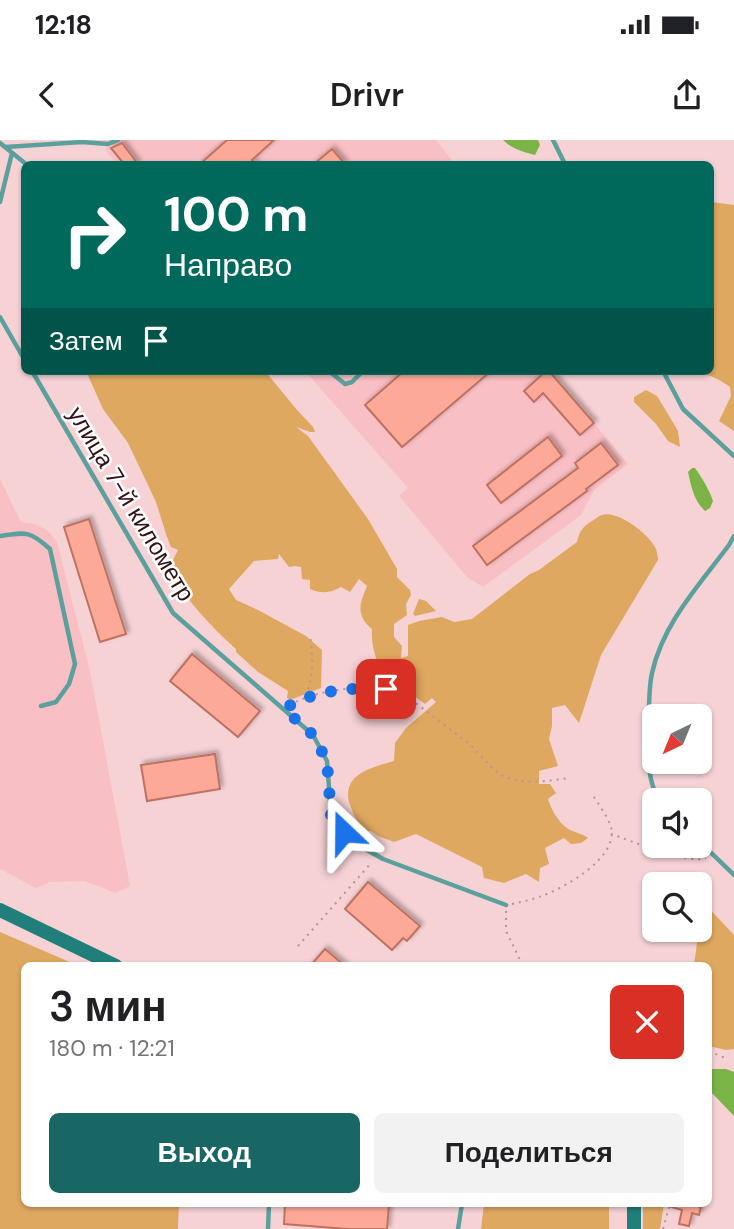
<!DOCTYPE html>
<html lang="ru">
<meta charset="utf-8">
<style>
:root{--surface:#fff;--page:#f2f2f2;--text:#202124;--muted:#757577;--accent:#196764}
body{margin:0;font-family:"DM Sans",sans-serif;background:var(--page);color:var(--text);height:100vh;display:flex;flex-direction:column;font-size:26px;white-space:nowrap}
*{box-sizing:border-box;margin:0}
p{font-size:23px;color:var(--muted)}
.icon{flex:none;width:38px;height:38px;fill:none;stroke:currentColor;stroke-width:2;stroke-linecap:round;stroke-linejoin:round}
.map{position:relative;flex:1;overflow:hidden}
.drawer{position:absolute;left:21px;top:822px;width:691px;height:245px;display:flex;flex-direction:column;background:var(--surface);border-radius:10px;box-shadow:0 2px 5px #0004}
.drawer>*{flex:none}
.hud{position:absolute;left:21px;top:21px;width:693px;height:214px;border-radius:10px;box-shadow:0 2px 5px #0004;background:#00695c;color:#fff;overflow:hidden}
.needle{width:46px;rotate:223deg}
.tools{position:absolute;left:642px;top:564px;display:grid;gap:14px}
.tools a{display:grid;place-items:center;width:70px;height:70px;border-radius:10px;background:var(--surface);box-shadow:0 2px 5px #0004;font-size:35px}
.pin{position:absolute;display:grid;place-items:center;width:60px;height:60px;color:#fff;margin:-30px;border-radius:14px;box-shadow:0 4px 10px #0006}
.me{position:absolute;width:77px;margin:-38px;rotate:337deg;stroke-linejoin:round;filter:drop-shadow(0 0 5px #0008)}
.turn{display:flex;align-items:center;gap:24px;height:147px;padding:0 28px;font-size:32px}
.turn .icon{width:91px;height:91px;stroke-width:2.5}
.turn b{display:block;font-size:49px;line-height:60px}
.then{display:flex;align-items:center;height:66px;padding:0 28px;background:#0003;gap:14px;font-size:26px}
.round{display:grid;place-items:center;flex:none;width:74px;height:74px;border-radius:10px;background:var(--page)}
.overview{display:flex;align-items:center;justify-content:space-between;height:119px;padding:0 28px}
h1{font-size:42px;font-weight:600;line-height:52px}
.button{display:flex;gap:14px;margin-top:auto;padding:14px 28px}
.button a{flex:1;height:80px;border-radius:10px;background:var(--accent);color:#fff;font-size:28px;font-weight:600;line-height:80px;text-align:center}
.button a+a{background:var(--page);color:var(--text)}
.status{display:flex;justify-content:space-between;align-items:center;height:49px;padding:0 35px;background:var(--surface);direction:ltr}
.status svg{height:19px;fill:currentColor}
header{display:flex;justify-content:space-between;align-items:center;height:91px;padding:0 28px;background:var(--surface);font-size:32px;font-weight:600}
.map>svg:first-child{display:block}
</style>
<div class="status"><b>12:18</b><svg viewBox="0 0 49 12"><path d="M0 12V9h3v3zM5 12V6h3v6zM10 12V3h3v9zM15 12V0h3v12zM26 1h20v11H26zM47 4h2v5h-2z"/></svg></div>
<header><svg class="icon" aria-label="back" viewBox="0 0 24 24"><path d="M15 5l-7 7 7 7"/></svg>Drivr<svg class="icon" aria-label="share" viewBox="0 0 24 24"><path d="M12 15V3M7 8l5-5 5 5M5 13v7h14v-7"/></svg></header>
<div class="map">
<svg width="734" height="1089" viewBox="0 0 734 1089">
<defs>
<filter id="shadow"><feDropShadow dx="3" dy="-3" stdDeviation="2" flood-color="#0004"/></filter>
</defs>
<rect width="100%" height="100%" fill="#f6d2d5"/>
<path fill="#f8bfc4" d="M108 0H436L455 24H117L106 11Z
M305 231H550L628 324 594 350 581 375 483 447 467 437 399 356 408 348Z
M0 339 21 382 35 384 47 390 57 402 90 531 130 746 115 753 85 741 50 742 36 748 0 729Z"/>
<path fill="#dfa861" d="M711 62 734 65V291L719 281 731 256 730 247C709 232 700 233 675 231H710Z
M86 231H265L297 270 313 287 315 292H310L296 287 308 296 368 379 397 429V437L410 450 411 455 406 464 407 475 394 484V497L402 506 401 518 408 516V485L419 481 442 477 454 482 472 479 530 434 539 430 577 402C579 392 583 386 592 381 596 379 598 376 602 375 618 370 650 395 656 409 657 411 658 419 658 420L601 515 579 583 565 565 552 568V586L549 599 558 626 539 631V644H550L556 653 548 659C551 669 558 682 567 688 574 693 582 693 588 698L581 703 571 704 564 698 545 708 549 724 540 728 539 742 526 734 504 743 484 738 482 727 416 694 394 702 378 696 371 691 365 692C357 682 353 674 349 662 342 634 373 627 394 621L395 603 406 588 436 562 432 558 425 564 397 543 398 535 381 531C375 517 371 504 372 489 355 475 360 463 367 446L359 439 350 452 341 447C330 453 322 454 310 449V440L302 439 301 427 295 426 289 427 279 414 278 419 254 421 229 449 236 460 258 470 306 496 322 510 321 548 290 560 287 558 288 551 258 532 236 512V509C219 494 173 449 172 426 172 421 176 414 178 410L171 407 167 397 156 362 128 303 103 269Z
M646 250 657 256 671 279 678 291 680 307 668 301 656 284 634 262V257Z
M419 459 426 461 436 471 415 476 413 474Z
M704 763 734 795V909L726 910 709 906V826L694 825 697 803Z
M0 792 79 826H24V1064H179L178 1089H0Z
M484 1064H609V1089H481Z
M643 1064H664L660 1089H643Z"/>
<path fill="#7bb446" d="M503 0H538L540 5 535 15C523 12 512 9 503 0Z
M692 328H695C702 338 709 349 713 361L710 368 705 371C694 361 691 346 688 332Z
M712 929H726L734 932V976L713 954 709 952V930Z"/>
<path fill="#fca998" stroke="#bf7262" stroke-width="2" filter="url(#shadow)" d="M227 0H274L252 20 256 24H200Z
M122 3 138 24H124L111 8Z
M332 9 345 24H314Z
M404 231H491L402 307 365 265Z
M546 231H549L594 283 580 295 543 253 534 262 524 251Z
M548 297 562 316 501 363 487 345Z
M601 303 618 325 586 349 587 351 487 425 473 406 578 328 575 323Z
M89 379 126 494 100 502 64 387Z
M192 514 260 571 238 597 170 541Z
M215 614 220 649 147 661 141 625Z
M368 742 420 786 407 801 403 798 392 810 345 769Z
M325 809 345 826H310Z
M285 1064H389L387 1089H347L284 1084Z
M668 1064H690L701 1067 699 1075 692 1073 689 1086 679 1084 682 1070 668 1066Z"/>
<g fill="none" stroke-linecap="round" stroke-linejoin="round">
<path stroke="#b79498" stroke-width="2" stroke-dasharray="2 5" stroke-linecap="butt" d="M306 556C314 533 313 518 310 494
M290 565C314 550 373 542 401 552L467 602C478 611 487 625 498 633 516 646 549 641 569 638
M611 694C633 701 686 725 706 718
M512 764C521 762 530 760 539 757 563 749 619 718 611 687 608 677 597 662 592 654
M506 771V791L523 826
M298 806 372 722
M709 911 725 918
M663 1089 670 1064"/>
<path stroke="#5ca09d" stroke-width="4.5" d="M553 0 565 24
M0 3 26 24
M6 7 82 2 108 4 118 0
M0 62 12 13
M0 177 24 219
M32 231 173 473 313 595 327 621 331 675 344 692 358 705 383 719 506 765
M329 231 345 244 352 242 363 231
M663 231 683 269 734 316
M0 396C27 392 30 391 50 409L75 524 69 544 56 562 41 566
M659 660C646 637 649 617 649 592 649 572 648 552 652 533 663 483 700 444 729 405L734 396
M700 702 734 735
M268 1089 269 1064
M458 1089 462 1064"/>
<path stroke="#207e7b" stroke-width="14" d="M0 770 116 826
M634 1089V1064"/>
</g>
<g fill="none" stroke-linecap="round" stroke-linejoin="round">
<path stroke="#1a73e8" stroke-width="12" stroke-dasharray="0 21.6" d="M344 692 331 675 327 621 313 595 284 569C314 550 351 547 386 549"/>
</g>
<g text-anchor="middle" stroke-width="5" stroke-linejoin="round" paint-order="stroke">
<g font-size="24" fill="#311217" stroke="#fefefe">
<text transform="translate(131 364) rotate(59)" y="8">улица 7-й километр</text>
</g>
</g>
</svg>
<div class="tools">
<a><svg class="needle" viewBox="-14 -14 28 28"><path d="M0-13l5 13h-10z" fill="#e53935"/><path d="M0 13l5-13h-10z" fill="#757577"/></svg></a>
<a><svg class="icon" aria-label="sound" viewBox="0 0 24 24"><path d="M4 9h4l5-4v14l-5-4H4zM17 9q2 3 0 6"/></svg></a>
<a><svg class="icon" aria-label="search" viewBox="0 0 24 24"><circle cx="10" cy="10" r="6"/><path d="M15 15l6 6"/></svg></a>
</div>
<div class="pin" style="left:386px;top:549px;background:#d93025"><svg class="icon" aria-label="arrive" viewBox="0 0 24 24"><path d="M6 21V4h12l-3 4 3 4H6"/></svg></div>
<svg class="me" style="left:344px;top:692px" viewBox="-20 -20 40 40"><path d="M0-17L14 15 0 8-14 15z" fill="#1a73e8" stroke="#fff" stroke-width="4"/></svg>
<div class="hud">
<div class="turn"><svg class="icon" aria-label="right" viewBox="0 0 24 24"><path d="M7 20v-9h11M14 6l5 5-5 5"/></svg><div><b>100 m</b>Направо</div></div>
<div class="then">Затем<svg class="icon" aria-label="arrive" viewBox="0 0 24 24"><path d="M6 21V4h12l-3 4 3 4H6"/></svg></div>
</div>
<section class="drawer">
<div class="overview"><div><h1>3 мин</h1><p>180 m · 12:21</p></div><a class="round" style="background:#d93025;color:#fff"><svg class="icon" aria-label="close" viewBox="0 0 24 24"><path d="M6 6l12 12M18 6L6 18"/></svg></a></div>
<div class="button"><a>Выход</a><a>Поделиться</a></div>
</section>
</div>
